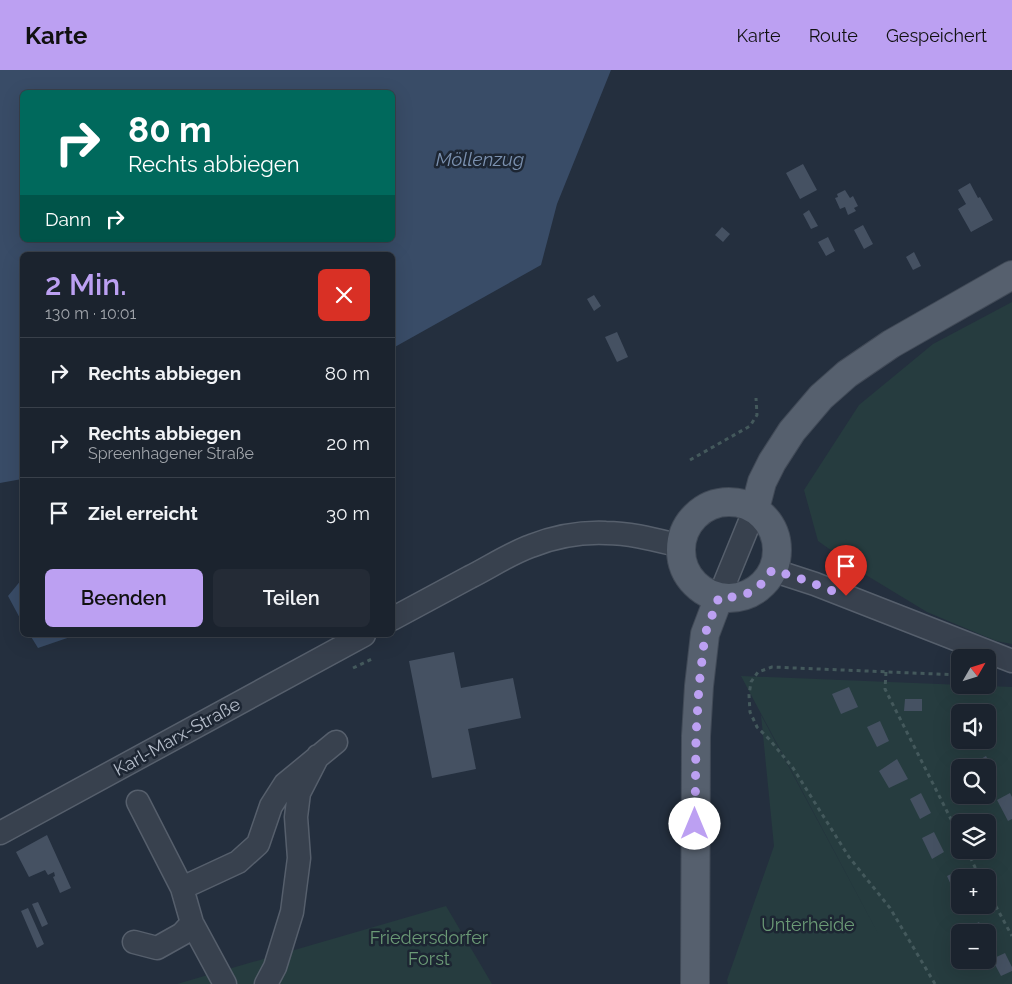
<!DOCTYPE html>
<html lang="de">
<meta charset="utf-8">
<style>
:root{--surface:#1b232e;--page:#242b36;--text:#f1f3f6;--muted:#a0a4aa;--line:#39404a;--accent:#bca0f2}
body{margin:0;font-family:Raleway,sans-serif;background:var(--page);color:var(--text);height:100vh;display:flex;flex-direction:column;font-size:19px;white-space:nowrap}
*{box-sizing:border-box;margin:0}
p{font-size:16px;color:var(--muted)}
.icon{flex:none;width:28px;height:28px;fill:none;stroke:currentColor;stroke-width:2;stroke-linecap:round;stroke-linejoin:round}
.map{position:relative;flex:1;overflow:hidden}
.side{position:absolute;left:20px;top:182px;width:375px;height:385px;display:flex;flex-direction:column;background:var(--surface);border-radius:8px;box-shadow:0 5px 20px #0002,0 0 0 1px var(--line)}
.side>*{flex:none}
.hud{position:absolute;left:20px;top:20px;width:375px;height:152px;border-radius:8px;box-shadow:0 5px 20px #0002,0 0 0 1px var(--line);background:#00695c;color:#fff;overflow:hidden}
.needle{width:32px;rotate:51deg}
.controls{position:absolute;left:951px;top:579px;display:grid;gap:10px}
.controls a{display:grid;place-items:center;width:45px;height:45px;border-radius:8px;background:var(--surface);box-shadow:0 5px 20px #0002,0 0 0 1px var(--line);font-size:25px}
.pin{position:absolute;display:grid;place-items:center;width:42px;height:42px;color:#fff;margin:-51px -21px;border-radius:50% 50% 50% 0;rotate:-45deg;box-shadow:0 0 5px #0007}
.pin .icon{rotate:45deg}
.me{position:absolute;width:55px;margin:-28px;rotate:0deg;stroke-linejoin:round;filter:drop-shadow(0 0 4px #0008)}
.turn{display:flex;align-items:center;gap:18px;height:105px;padding:0 25px;font-size:22px}
.turn .icon{width:65px;height:65px;stroke-width:2.5}
.turn b{display:block;font-size:35px;line-height:42px}
.then{display:flex;align-items:center;height:48px;padding:0 25px;background:#0003;gap:10px;font-size:19px}
.round{display:grid;place-items:center;flex:none;width:52px;height:52px;border-radius:8px;background:var(--page)}
.headline{display:flex;align-items:center;justify-content:space-between;height:85px;padding:0 25px}
h1{font-size:30px;font-weight:600;line-height:38px;color:var(--accent)}
.primary-button{display:flex;gap:10px;margin-top:auto;padding:10px 25px}
.primary-button a{flex:1;height:58px;border-radius:8px;background:var(--accent);color:#111;font-size:20px;font-weight:600;line-height:58px;text-align:center}
.primary-button a+a{background:var(--page);color:var(--text)}
ul{padding:0;list-style:none}
li{display:flex;align-items:center;gap:15px;height:70px;padding:0 25px;border-top:1px solid var(--line)}
li div{flex:1}
li b{display:block;font-size:19px}
li em{font-style:normal}
header{display:flex;align-items:center;gap:30px;box-sizing:border-box;height:70px;padding:0 25px;background:var(--accent);color:#111}
header strong{font-size:24px}
nav{display:flex;gap:28px;margin-inline-start:auto;font-size:18px}
.map>svg:first-child{display:block}
</style>
<header>
<strong>Karte</strong>
<nav><a>Karte</a><a>Route</a><a>Gespeichert</a></nav>
</header>
<div class="map">
<svg width="1012" height="914" viewBox="0 0 1012 914">
<rect width="100%" height="100%" fill="#242f3e"/>
<path fill="#263c3f" fill-rule="evenodd" d="M1012 232V574L996 571 927 542 866 505 818 471 804 420 859 335 933 274Z
M741 606 1012 617V914H728L727 910 774 776 761 645 880 867ZM960 642H988V670H960ZM960 698H988V725H960ZM960 752H988V780H960ZM960 808H988V835H960ZM960 862H988V890H960Z
M446 836 492 914H177Z"/>
<path fill="#394c67" fill-rule="evenodd" d="M0 0H611L557 134 541 195 393 278 392 185H22V409L0 413ZM22 22H392V170H22Z
M22 509V552L8 526Z
M30 565H76L38 578Z"/>
<path fill="#455162" d="M803 94 817 120 800 129 786 103Z
M970 113 978 128 980 127 993 150 971 162 958 139 966 134 958 120Z
M845 120 850 128 853 126 858 136 854 138 856 141 848 145 845 137 840 139 835 128 838 127 837 124Z
M809 140 818 156 811 159 803 144Z
M863 155 873 174 864 179 854 160Z
M722 157 730 164 723 172 715 165Z
M828 167 835 181 826 186 818 172Z
M914 182 921 196 913 200 906 187Z
M594 225 601 236 594 241 587 229Z
M617 262 628 287 617 292 605 267Z
M454 582 461 618 513 608 521 648 468 659 476 699 432 708 409 591Z
M849 617 858 637 841 644 832 624Z
M905 629H922V641H904Z
M880 651 889 671 877 677 867 657Z
M986 686 996 705 988 709V698H974L972 694Z
M897 689 908 709 889 718 879 701Z
M921 723 931 743 920 749 910 729Z
M1010 723 1012 727V749L1008 751 997 730Z
M934 762 944 782 932 789 922 768Z
M47 765 71 818 60 823 53 807 55 806 54 802 48 805 45 800 29 807 16 782Z
M959 800 963 808H960V824L956 826 947 806Z
M38 832 48 854 42 857 32 834Z
M28 838 44 874 37 878 21 841Z
M979 852 984 862H969L967 858Z
M1005 883 1012 897V901L1001 906 992 889Z"/>
<g fill="none" stroke-linecap="round" stroke-linejoin="round">
<defs>
<path id="minor" d="M772 500 815 514 1012 591
M719 527 755 439
M392 549C418 535 444 521 470 507 490 497 509 484 531 476 554 467 581 462 606 463 631 463 656 470 681 476
M138 732 182 818 192 853 225 914
M0 763 364 565
M182 818 238 792 258 774 271 736 285 714 336 672
M134 872 157 878 182 864 192 853
M266 914 275 897 292 842 299 788 296 747 299 723 318 686"/>
<path id="major" d="M681 480a48 48 0 1 1 96 0a48 48 0 1 1-96 0Z
M755 439 762 412 772 392 792 361 821 327 847 304 891 274 1012 205
M695 914 696 666 699 616 705 564 719 527"/>
</defs>
<use href="#minor" stroke="#565f6c" stroke-width="25"/>
<use href="#major" stroke="#414a57" stroke-width="30"/>
<path stroke="#44595c" stroke-width="3" stroke-dasharray="4 4" stroke-linecap="butt" d="M690 390 750 356 757 345 756 328
M353 598 372 589
M886 602 885 619 960 767
M967 780 980 808
M988 822 1012 866
M935 914 890 838 849 787 793 698 769 669 757 657 750 642 749 625 751 612 758 602 772 597 960 605"/>
<use href="#minor" stroke="#38414e" stroke-width="22"/>
<use href="#major" stroke="#56606e" stroke-width="28"/>
</g>
<g fill="none" stroke-linecap="round" stroke-linejoin="round">
<path stroke="#bca0f2" stroke-width="9" stroke-dasharray="0 16.2" d="M695 754 696 666 699 616 705 564 719 527C744 529 759 521 772 500L799 508 846 526"/>
</g>
<g text-anchor="middle" stroke-width="5" stroke-linejoin="round" paint-order="stroke">
<g font-size="18" fill="#b4bcc9" stroke="#1d2633">
<text transform="translate(177 667) rotate(-29)" y="6">Karl-Marx-Straße</text>
</g>
<g font-size="18" fill="#6b9a76" stroke="#1d2633">
<text x="808" y="861">Unterheide</text>
<text x="429" y="874">Friedersdorfer<tspan x="429" dy="21">Forst</tspan></text>
</g>
<g font-size="19" font-style="italic" fill="#7c92b1" stroke="#1d2633">
<text x="480" y="96">Möllenzug</text>
</g>
</g>
</svg>
<div class="controls">
<a><svg class="needle" viewBox="-14 -14 28 28"><path d="M0-13l5 13h-10z" fill="#e53935"/><path d="M0 13l5-13h-10z" fill="#a0a4aa"/></svg></a>
<a><svg class="icon" aria-label="sound" viewBox="0 0 24 24"><path d="M4 9h4l5-4v14l-5-4H4zM17 9q2 3 0 6"/></svg></a>
<a><svg class="icon" aria-label="search" viewBox="0 0 24 24"><circle cx="10" cy="10" r="6"/><path d="M15 15l6 6"/></svg></a>
<a><svg class="icon" aria-label="layers" viewBox="0 0 24 24"><path d="M12 4l9 5-9 5-9-5zM3 14l9 5 9-5"/></svg></a>
<a>+</a>
<a>−</a>
</div>
<div class="pin" style="left:846px;top:526px;background:#d93025"><svg class="icon" aria-label="arrive" viewBox="0 0 24 24"><path d="M6 21V4h12l-3 4 3 4H6"/></svg></div>
<svg class="me" style="left:695px;top:754px" viewBox="-20 -20 40 40"><circle r="19" fill="#fff"/><path d="M0-13L10 11 0 6-10 11z" fill="#bca0f2"/></svg>
<div class="hud">
<div class="turn"><svg class="icon" aria-label="right" viewBox="0 0 24 24"><path d="M7 20v-9h11M14 6l5 5-5 5"/></svg><div><b>80 m</b>Rechts abbiegen</div></div>
<div class="then">Dann<svg class="icon" aria-label="right" viewBox="0 0 24 24"><path d="M7 20v-9h11M14 6l5 5-5 5"/></svg></div>
</div>
<section class="side">
<div class="headline"><div><h1>2 Min.</h1><p>130 m · 10:01</p></div><a class="round" style="background:#d93025;color:#fff"><svg class="icon" aria-label="close" viewBox="0 0 24 24"><path d="M6 6l12 12M18 6L6 18"/></svg></a></div>
<ul>
<li><svg class="icon" aria-label="right" viewBox="0 0 24 24"><path d="M7 20v-9h11M14 6l5 5-5 5"/></svg><div><b>Rechts abbiegen</b></div><em>80 m</em></li>
<li><svg class="icon" aria-label="right" viewBox="0 0 24 24"><path d="M7 20v-9h11M14 6l5 5-5 5"/></svg><div><b>Rechts abbiegen</b><p>Spreenhagener Straße</p></div><em>20 m</em></li>
<li><svg class="icon" aria-label="arrive" viewBox="0 0 24 24"><path d="M6 21V4h12l-3 4 3 4H6"/></svg><div><b>Ziel erreicht</b></div><em>30 m</em></li>
</ul>
<div class="primary-button"><a>Beenden</a><a>Teilen</a></div>
</section>
</div>
